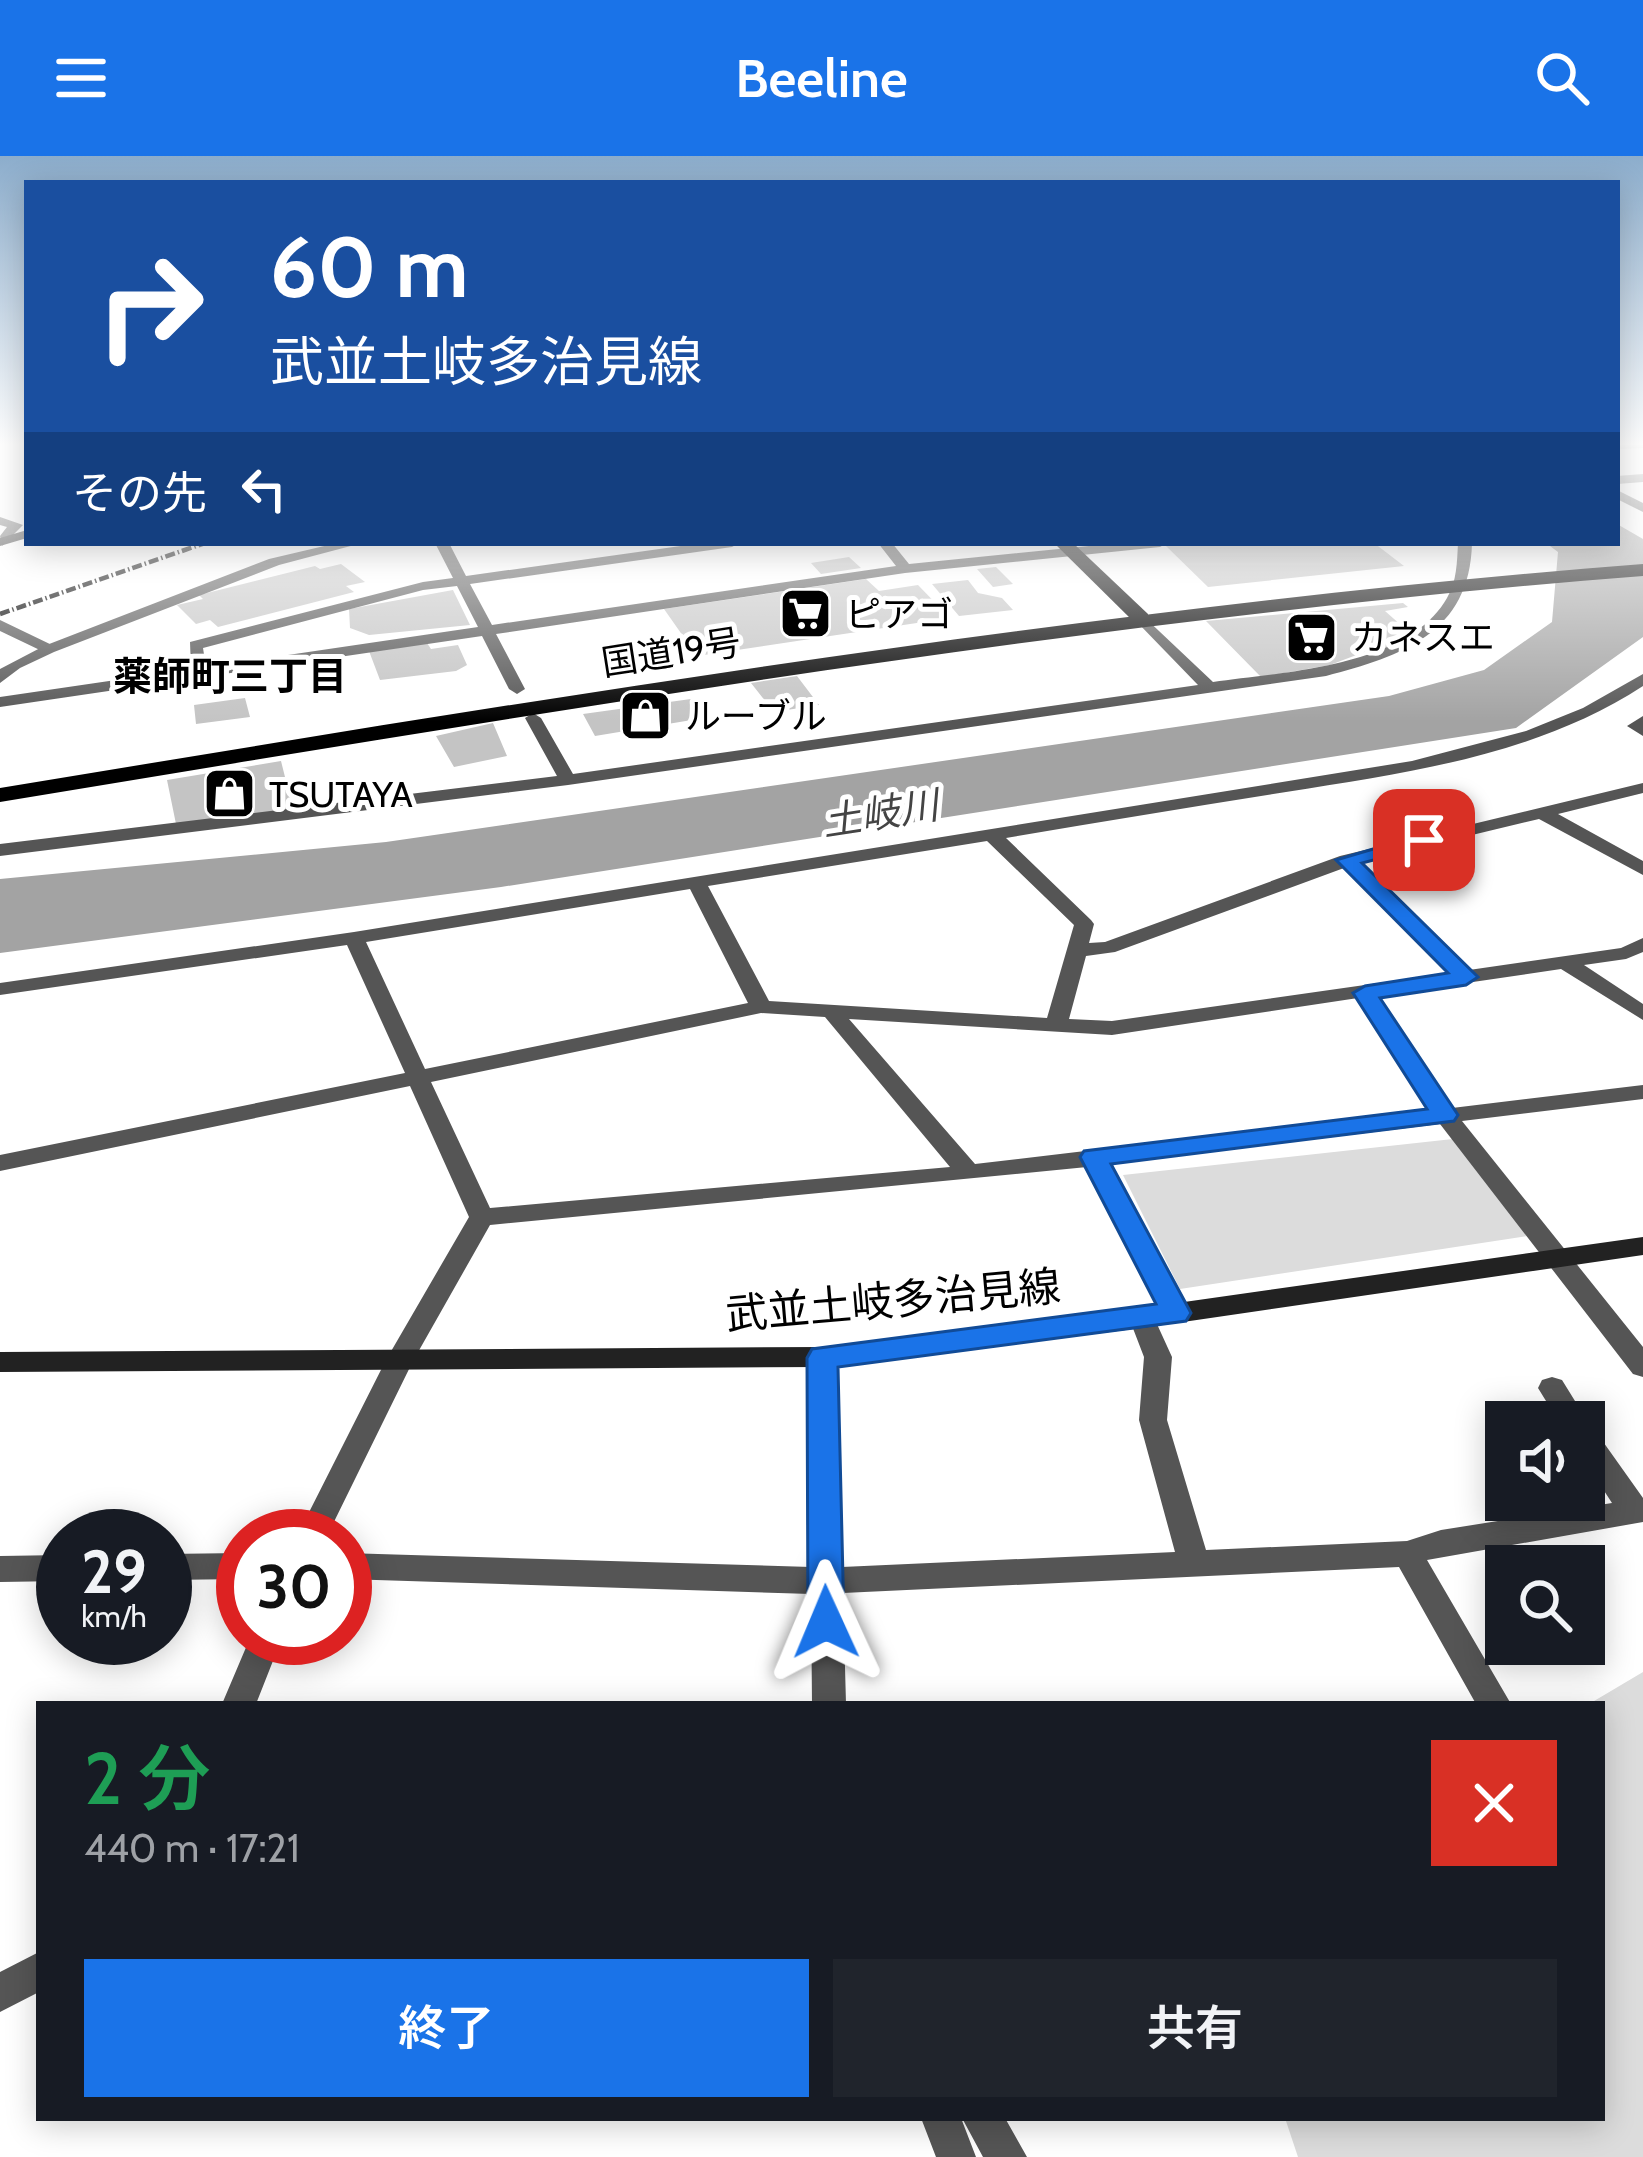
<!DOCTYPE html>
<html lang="ja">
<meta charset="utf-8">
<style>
:root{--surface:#171b24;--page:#20242c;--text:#f1f3f6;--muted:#9ea1a6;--accent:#1a73e8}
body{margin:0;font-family:Cabin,"Noto Sans JP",sans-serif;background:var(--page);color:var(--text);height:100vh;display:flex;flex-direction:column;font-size:45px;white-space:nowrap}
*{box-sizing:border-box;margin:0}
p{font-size:39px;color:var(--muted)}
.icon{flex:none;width:66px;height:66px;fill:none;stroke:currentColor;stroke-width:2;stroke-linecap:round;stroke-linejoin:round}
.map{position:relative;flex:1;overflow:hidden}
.side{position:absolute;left:36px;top:1545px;width:1569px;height:420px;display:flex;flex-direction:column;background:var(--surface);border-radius:0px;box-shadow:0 6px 30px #0003}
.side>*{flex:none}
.hud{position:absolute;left:24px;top:24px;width:1596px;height:366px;border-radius:0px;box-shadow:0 6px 30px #0003;background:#1a4fa0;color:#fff;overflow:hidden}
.fabs{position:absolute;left:1485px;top:1245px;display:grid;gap:24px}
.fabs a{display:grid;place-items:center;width:120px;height:120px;border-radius:0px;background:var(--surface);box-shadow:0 6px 30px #0003;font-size:60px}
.speed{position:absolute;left:36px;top:1353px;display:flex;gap:24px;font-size:60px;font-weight:700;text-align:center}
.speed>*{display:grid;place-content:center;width:156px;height:156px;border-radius:50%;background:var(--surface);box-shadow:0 6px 30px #0003;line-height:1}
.speed small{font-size:30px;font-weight:400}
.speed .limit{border:18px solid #d22;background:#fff;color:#111}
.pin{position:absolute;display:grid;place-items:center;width:102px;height:102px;color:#fff;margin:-51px;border-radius:24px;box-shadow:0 6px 18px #0006}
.me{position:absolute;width:132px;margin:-66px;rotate:359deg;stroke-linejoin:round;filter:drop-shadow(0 0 9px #0008)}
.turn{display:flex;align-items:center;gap:42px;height:252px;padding:0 48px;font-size:54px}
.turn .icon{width:156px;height:156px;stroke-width:2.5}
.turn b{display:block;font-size:84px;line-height:102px}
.then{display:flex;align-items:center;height:114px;padding:0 48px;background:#0003;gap:24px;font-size:45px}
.round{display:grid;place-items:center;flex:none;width:126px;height:126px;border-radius:0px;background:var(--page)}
.overview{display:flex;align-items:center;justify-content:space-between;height:204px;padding:0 48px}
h1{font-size:72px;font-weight:600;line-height:90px;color:#1e9e55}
.primary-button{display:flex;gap:24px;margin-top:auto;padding:24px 48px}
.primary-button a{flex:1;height:138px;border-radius:0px;background:var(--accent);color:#fff;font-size:48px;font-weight:600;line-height:138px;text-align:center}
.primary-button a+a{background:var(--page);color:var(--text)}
header{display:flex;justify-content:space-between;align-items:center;height:156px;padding:0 48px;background:var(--accent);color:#fff;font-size:54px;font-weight:600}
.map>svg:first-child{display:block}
</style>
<header><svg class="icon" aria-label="menu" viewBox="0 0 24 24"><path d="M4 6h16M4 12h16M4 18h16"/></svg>Beeline<svg class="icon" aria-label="search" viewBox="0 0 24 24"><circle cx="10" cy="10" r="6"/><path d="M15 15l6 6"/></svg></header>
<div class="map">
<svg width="1643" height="2001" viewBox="0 0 1643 2001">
<rect width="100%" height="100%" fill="#fff"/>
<path fill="#dcdcdc" d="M1462 982 1528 1080 1180 1133 1123 1019Z
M1643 1516V2001H1298L1285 1962H1602V1548H1589Z"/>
<path fill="#a3a3a3" d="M1617 368 1643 383V481L1516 572 501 731 0 797V723L386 686 1389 540 1484 514 1552 466 1558 396 1546 387H1617Z"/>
<path fill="#c4c4c4" d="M1193 387H1374L1404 410 1208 431 1166 390Z
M849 401 861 412 821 418 811 407Z
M341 408 365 426 346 430 354 436 218 471 210 464 196 468 177 449 203 443 199 439 315 410 320 413Z
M996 411 1013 428 993 431 977 413Z
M866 423 879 435 918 429 950 462 697 500 664 453Z
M968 424 978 437 1002 442 1013 454 959 460 932 428Z
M453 434 470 469 369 479 350 472 349 453Z
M1403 447 1408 451 1385 455 1411 478 1394 484 1399 488 1373 499 1367 495 1330 509 1261 521 1206 465Z
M427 487 431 493 458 489 467 509 456 515 380 524 369 495Z
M797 520 819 549 774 556 751 527Z
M245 542 250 561 196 568 194 549Z
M698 542 710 561 595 580 583 558Z
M493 567 507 600 454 611 436 580Z
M281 605 293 653 176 668 167 624Z"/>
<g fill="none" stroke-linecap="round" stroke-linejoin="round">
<path fill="#555" fill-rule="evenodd" d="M1617 286H1643V292L1617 293Z
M1643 318V326L1617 328V320Z
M1617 334 1643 347V356L1617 343Z
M0 361 23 369 2 390 0 380 7 371 0 369Z
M435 387H449L466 420 702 387H739L732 391 470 428 492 469 896 410 878 387H892L909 408 1119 387H1167L1160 391 905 417 496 478 525 533 517 538 509 533 482 480 0 551V541L191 513 190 486 423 426 453 422ZM457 430 478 471 206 511 203 492 423 434Z
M1458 387H1472C1470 477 1402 500 1326 520L568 629 0 700V688L557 620 525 562 533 557 541 562 573 618 1198 529 1136 465V459L1141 458 1213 526C1283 516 1408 511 1447 442 1457 425 1457 406 1458 387Z
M0 464 54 490 57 493 44 496 0 475Z
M1643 518V530C1535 600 1410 616 1286 636 1192 651 1099 666 1006 682L1091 764 1094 768 1089 787 1105 786 1340 700 1643 627V637L1558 658 1643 705V719L1539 663 1360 706 1469 814 1621 792 1643 782V796L1626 803 1584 809 1643 848V864L1561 813 1377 840 1452 952 1643 929V943L1462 965 1643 1191V1221L1633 1218 1440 968 1109 1008 1188 1157 1184 1164H1166L1162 1157 1087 1011 490 1069 413 1205 327 1380H297L386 1204 469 1061 410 930 0 1015V999L405 917 347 789 0 839V827L354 776 1412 605 1526 575 1583 552ZM987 685 1074 769 1047 862 769 845 708 730ZM1344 712 1449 817 1112 865 1069 863 1086 800 1115 796ZM690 733 748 847 425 913 366 786ZM1358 842 1430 954 975 1008 849 863 1112 879ZM761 857 825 861 950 1011 490 1052 431 926Z
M1643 560V580L1627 570Z
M1142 1152 1151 1155 1172 1201 1167 1264 1206 1394 1407 1385 1441 1374 1612 1347 1584 1304V1266H1559L1538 1232 1542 1224 1552 1221 1562 1224 1588 1266 1586 1270 1594 1273 1643 1342V1366L1427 1404 1511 1548H1476L1399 1411 843 1437 846 1548H812L811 1438 345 1423V1397L811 1411 809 1201 813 1194H833L837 1201 842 1411 1175 1396 1139 1264 1144 1201 1129 1162 1133 1155Z
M243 1397V1423L165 1424V1398Z
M63 1399V1425L0 1426V1400Z
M250 1482H282L256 1548H222Z
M39 1796V1836L0 1856V1816Z
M921 1962H961L976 2001H936Z
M962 1962H1005L1027 2001H983Z"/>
<path fill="#555" fill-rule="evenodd" d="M337 387H362L279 409 54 496 20 512 0 527V513L44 490 269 403Z"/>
<path fill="#222" fill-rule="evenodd" d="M27 374V382L0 390V382Z
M1643 1081V1099L1142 1172 823 1211 0 1216V1196L823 1191 1142 1152Z"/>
<path fill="#000" fill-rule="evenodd" d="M1054 387H1073L1148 458V466H1134Z"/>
<path fill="#000" fill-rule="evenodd" d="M1643 408V420C1091 463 546 556 0 646V632C546 542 1091 451 1643 408Z"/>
<path stroke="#000" stroke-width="4.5" stroke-dasharray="10 3 1.5 3" stroke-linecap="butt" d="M0 458 205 387"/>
</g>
<linearGradient id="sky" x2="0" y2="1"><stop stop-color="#8cadcc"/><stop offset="0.51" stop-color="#fff"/><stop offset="1" stop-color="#fff" stop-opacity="0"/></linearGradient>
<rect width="1643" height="566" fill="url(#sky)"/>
<path fill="#1a73e8" stroke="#114b97" stroke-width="3" d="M1424 678 1434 684 1431 689 1362 707 1478 821 1466 829 1380 842 1458 959 1454 965 1111 1008 1191 1157 1186 1165 838 1211 844 1466 839 1477 826 1482 813 1477 808 1466 807 1202 812 1193 1156 1148 1080 1001 1084 995 1427 953 1353 837 1365 830 1448 817 1336 704Z"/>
<defs>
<symbol id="supermarket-square" viewBox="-11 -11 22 22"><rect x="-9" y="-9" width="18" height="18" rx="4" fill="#000" stroke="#fff"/><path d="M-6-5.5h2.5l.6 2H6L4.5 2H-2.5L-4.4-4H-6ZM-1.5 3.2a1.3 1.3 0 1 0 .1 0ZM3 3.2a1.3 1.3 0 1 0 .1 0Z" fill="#fff"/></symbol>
<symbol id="shop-square" viewBox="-11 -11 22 22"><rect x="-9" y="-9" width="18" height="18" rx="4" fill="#000" stroke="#fff"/><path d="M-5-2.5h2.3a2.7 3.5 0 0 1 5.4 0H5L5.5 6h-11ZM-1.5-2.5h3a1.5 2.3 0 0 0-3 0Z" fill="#fff"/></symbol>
</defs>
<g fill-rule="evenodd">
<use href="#supermarket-square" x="776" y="428" width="59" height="59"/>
<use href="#supermarket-square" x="1282" y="452" width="59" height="59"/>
<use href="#shop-square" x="616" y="530" width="59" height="59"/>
<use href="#shop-square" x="200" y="608" width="59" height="59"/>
</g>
<g text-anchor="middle" stroke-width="10" stroke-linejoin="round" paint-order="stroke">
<g font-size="36" fill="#000" stroke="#fff" text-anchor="start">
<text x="845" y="471">ピアゴ</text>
<text x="1351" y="494">カネスエ</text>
<text x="685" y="573">ルーブル</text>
<text x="269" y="651">TSUTAYA</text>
</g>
<g font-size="36" fill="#000" stroke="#fff">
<text transform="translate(671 496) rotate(-9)" y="13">国道19号</text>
</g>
<g font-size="39" font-weight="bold" fill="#000" stroke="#fff">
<text x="230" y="534">薬師町三丁目</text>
</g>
<g font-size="39" font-style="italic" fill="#444" stroke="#fff">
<text transform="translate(880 657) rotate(-9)" y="14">土岐川</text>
</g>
<g font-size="42" fill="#000" stroke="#fff">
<text transform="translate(893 1144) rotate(-5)" y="15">武並土岐多治見線</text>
</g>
</g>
</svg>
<div class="fabs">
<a><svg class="icon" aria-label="sound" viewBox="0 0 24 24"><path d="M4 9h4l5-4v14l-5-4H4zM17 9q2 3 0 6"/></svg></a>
<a><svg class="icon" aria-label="search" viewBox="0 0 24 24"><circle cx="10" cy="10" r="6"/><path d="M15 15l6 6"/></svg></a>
</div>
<div class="speed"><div>29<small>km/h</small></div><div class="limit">30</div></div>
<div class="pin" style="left:1424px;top:684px;background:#d93025"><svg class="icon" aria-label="arrive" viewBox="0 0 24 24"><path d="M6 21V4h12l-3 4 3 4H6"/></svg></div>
<svg class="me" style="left:826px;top:1466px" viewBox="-20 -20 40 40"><path d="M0-17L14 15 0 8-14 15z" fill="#1a73e8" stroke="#fff" stroke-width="4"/></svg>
<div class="hud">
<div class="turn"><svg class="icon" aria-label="right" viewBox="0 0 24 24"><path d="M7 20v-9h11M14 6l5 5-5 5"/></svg><div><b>60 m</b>武並土岐多治見線</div></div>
<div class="then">その先<svg class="icon" aria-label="left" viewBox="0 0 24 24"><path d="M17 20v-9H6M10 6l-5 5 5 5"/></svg></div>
</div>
<section class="side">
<div class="overview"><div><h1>2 分</h1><p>440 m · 17:21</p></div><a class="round" style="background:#d93025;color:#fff"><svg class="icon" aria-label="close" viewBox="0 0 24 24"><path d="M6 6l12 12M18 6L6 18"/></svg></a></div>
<div class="primary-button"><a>終了</a><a>共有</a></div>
</section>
</div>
